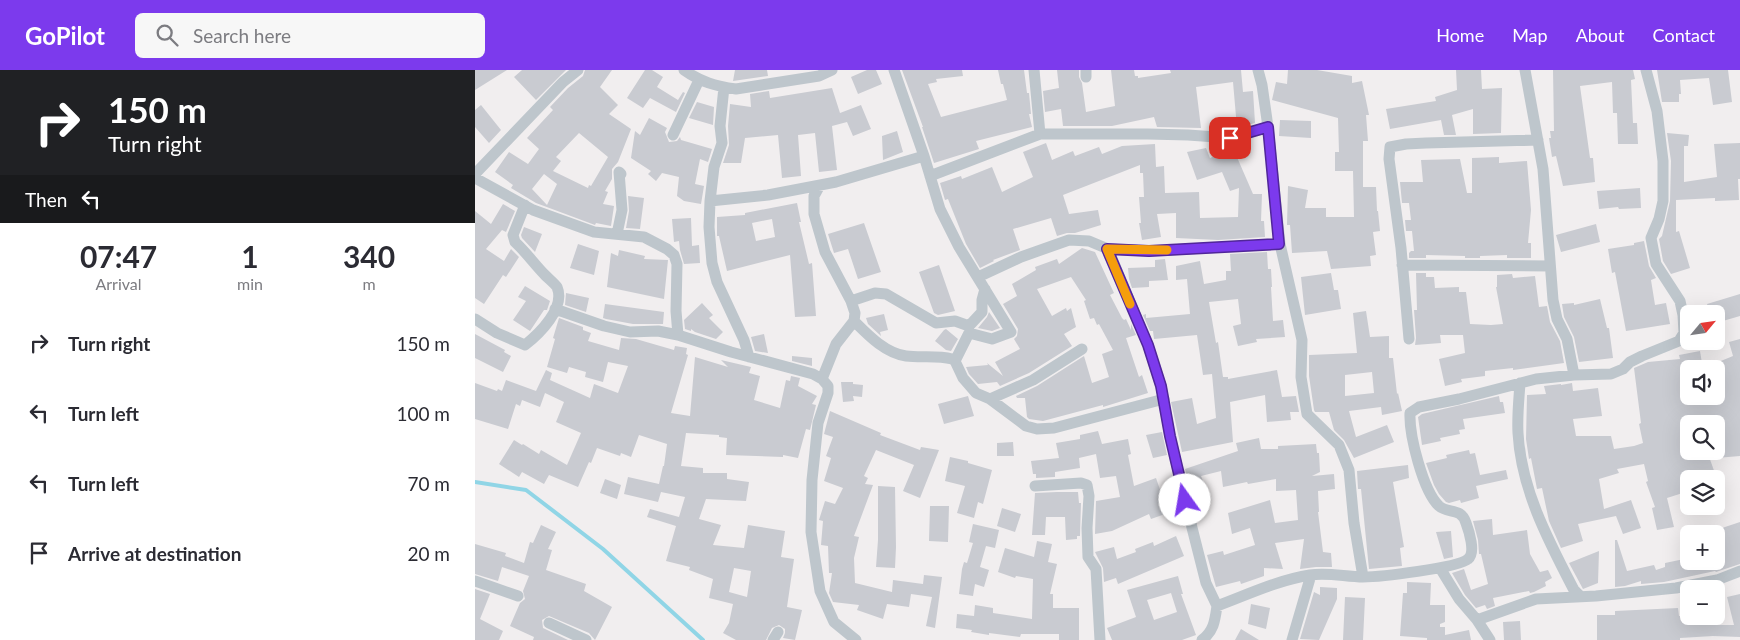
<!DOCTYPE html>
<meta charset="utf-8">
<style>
:root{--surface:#fff;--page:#f7f7f7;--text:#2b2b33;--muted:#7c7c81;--accent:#7c3aed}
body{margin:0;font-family:Lato,sans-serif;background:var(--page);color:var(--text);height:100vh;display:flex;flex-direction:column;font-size:19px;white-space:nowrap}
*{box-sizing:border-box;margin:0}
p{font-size:16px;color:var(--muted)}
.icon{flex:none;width:28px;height:28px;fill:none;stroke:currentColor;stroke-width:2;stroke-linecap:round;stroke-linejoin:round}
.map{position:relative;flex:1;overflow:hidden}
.side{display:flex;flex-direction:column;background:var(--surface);width:475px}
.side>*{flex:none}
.guide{background:#202124;color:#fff;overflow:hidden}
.needle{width:32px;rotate:61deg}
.fabs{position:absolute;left:1205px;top:235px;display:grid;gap:10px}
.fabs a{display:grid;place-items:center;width:45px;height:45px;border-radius:8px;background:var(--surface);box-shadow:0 5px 20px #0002;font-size:25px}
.pin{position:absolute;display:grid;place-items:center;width:42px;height:42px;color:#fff;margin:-21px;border-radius:10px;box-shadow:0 2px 8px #0006}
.me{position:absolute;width:55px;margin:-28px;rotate:347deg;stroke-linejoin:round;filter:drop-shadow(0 0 4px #0008)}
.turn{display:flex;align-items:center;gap:18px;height:105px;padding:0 25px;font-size:22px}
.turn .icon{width:65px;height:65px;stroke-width:2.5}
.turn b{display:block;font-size:35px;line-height:42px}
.then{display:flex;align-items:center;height:48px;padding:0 25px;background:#0003;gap:10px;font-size:19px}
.eta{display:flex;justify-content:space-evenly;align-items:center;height:85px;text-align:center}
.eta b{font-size:30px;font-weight:700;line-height:35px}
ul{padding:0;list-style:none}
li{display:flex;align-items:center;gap:15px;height:70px;padding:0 25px}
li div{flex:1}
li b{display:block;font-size:19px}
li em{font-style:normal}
header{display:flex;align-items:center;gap:30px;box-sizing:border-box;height:70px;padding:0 25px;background:var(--accent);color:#fff}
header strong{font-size:24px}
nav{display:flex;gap:28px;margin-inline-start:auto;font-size:18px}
.search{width:350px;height:45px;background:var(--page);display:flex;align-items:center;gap:12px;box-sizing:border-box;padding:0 18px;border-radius:8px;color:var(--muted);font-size:19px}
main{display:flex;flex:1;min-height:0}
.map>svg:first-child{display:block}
</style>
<header>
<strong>GoPilot</strong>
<div class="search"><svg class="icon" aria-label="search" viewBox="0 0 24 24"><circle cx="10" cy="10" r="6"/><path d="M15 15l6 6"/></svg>Search here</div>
<nav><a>Home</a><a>Map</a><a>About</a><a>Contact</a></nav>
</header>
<main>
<section class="side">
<div class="guide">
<div class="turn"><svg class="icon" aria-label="right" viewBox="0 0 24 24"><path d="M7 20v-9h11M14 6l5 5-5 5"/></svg><div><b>150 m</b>Turn right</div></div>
<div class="then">Then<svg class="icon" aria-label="left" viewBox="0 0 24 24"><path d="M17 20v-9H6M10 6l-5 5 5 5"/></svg></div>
</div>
<div class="eta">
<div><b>07:47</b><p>Arrival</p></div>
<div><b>1</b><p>min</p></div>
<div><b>340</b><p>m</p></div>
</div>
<ul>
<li><svg class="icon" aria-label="right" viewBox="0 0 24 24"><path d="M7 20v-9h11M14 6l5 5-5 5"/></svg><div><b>Turn right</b></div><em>150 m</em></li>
<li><svg class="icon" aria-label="left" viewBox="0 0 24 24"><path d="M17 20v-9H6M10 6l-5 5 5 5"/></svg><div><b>Turn left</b></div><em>100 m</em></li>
<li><svg class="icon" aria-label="left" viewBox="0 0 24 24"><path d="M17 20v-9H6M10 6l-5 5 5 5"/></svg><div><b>Turn left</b></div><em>70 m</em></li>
<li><svg class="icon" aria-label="arrive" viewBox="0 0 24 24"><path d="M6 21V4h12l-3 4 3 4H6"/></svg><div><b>Arrive at destination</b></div><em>20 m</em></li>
</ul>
</section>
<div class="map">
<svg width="1265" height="570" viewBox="0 0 1265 570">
<rect width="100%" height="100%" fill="#f1eeef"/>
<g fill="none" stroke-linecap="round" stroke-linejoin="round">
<path stroke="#90d5e6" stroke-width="4" d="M0 412 51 420 128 479 228 570"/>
</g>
<path fill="#c9cbd1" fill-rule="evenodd" d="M0 0H32L0 20Z
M47 0H91L61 30 39 7Z
M110 0H137L125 17 143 35 134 44 156 59 143 92 137 99V109L130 121 133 122 128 134 139 136 136 156 121 153 120 155 61 133 36 118 38 115 20 102 34 82 53 94 64 79 52 68 78 40 75 37 93 18 108 6ZM104 63 133 87 116 116 114 115 113 118 78 101 86 91 81 87ZM69 104 82 114 72 135 57 119Z
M170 0H177L188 7 182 17 203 30 208 22 210 23 201 42 175 28 168 38 152 28Z
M260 0H292L293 6 258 11Z
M392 0H401L407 14 383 24 376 7Z
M427 0H487L488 6 461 9 462 12 453 14 466 47 532 30 528 14H526L523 0H549L552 23H554L556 44H554L557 57 501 71 504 79 459 93 447 57H448Z
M582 0H604V7L607 13 611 42 640 36 636 0H659L660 6H663V8L696 3 695 0H766L768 22 778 21 780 53 762 58 758 12 721 17 726 58 682 57 679 47 637 56H588L586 39 570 42 568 21 584 18Z
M813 0H842L877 6V13L887 11 894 45H891L893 71H888V117H901L902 141H903L905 161 898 162 901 185 895 186 896 196 856 199 852 181 817 183 815 155H812L813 116 833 120 830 138H851V147H879L878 101H860V82H864L863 48 797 30 801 12 812 14Z
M981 0H1006L1007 19 1027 18 1026 63 998 64V39L977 45 981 65H969L966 50 915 59 911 39 961 31 960 27 982 20Z
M1078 0H1158L1160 9 1156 10 1158 53H1162L1163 74H1143L1142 43H1138L1137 12 1105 16 1115 88H1118L1120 112 1088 116 1081 86 1077 87 1074 68H1076L1075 61H1079Z
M1182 0H1253L1257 32 1238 35 1234 8 1205 10 1206 24H1204V32H1187Z
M357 18 365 43 386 35 396 59 378 66 372 52 357 56 362 100 344 102 340 63 323 65 326 106 307 108 303 65 270 68 266 93H248L254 75 253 56 255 34 276 37 275 24 294 21 295 28Z
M222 32 239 37 238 55 214 48Z
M6 35 26 60 14 73 0 57V40Z
M174 48 192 58 190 62 194 72 202 71 205 67 206 70 237 79 233 92 225 89 220 114 229 116 226 134 209 131 202 126 204 107 187 103 181 111 173 104 176 101 156 88 160 61 165 65Z
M805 50 836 51V68L804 66Z
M422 61 428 82 408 90 407 66Z
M1192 63 1214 65 1213 76H1209V112L1242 107 1239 74 1265 73V109H1263L1264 130 1240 131V128L1201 130V162L1204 161 1215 198 1196 204 1188 191 1184 169 1187 166 1195 131 1196 91Z
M571 73 577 90 598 81 600 86 624 77 627 84 647 76 680 74 681 97 689 96 690 123 724 122 725 148 763 147 764 118 755 121 747 102 722 110 712 82 731 78 735 88 758 78 778 124H787L786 151H789L790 167 743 170 701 168V143L682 144 686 167 667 170 664 153H666L664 127H669L668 103H665V95L588 125 594 144 623 140 626 155 600 163H592L582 166 576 148 538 159 545 180 518 190 519 191 505 198 491 174 473 129 470 130 465 113 486 106 487 109 517 97 527 122 558 107 548 82Z
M1024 87V93L1052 91 1056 140 1053 173H1056V188H1032V185L1005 186V188H990V186L951 185V188H934V183L936 181H939L937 161H931L930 150H936L934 133H927L925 112H948L946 90 985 89 992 123H997V88Z
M1165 118 1166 138 1144 139 1143 137 1124 139 1122 121Z
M153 126 169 128 165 159 151 158 154 141Z
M322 133 326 152H324L334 194 337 193 341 246 320 247 315 185 252 201 244 166H242V147L270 145V143ZM297 149 300 167 281 171 277 153Z
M28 134 40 141 31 162 27 160 11 179 29 191 36 179 44 187 31 207 28 205 9 234 0 228V141L16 154Z
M216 148 217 176 224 175 225 193 209 194 205 180 204 171 199 172 197 149Z
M389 153 406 202 383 209 373 179 359 183 353 164Z
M1121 154 1125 172 1086 182 1081 165Z
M49 157 67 164 60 182 47 168 46 165Z
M1169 171 1174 196 1181 208 1176 210 1180 235 1191 233 1195 254 1151 261 1140 202 1137 203 1133 179 1159 175V173Z
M103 174 124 181 119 205 95 198Z
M607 178 620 182 639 223 635 225 647 248 649 250 651 249 656 260V254L661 265 651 268 664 307 667 305 673 323 628 337V335L568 351 554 349 552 347 550 328H542L541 326 562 316 609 286 617 313 634 307 627 284 638 280 624 254 622 255 619 248 615 249 609 231 611 230 596 207 562 219 577 246 591 238 592 241 596 238 601 257 589 264 597 276 554 303 525 316 522 312 503 314 494 304 491 297 513 295 512 293 528 306 520 292 545 279 539 269 542 266 543 259 528 234 542 226 537 214 561 200 560 197 582 189 584 194Z
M144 180 170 186 169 189 193 190 189 229 132 217 136 183 143 186Z
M792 182 793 199H796L797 217H796L798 251 808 250 810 267 781 269 782 272 763 276 758 256 766 254 763 229 734 232 741 273 743 272 748 307H753V309L802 300 807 327 821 326 824 342H815L816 350 792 352 790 325 755 332 758 372 707 382 696 332 717 328 722 354 741 348 737 304 728 305 722 265 679 269 678 261H675L668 245 671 244V248L715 244 712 209 701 210V196L725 191 729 214 751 210V201H756L755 184Z
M690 189 693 210 674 211V217L657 218 654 209 653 198 680 197V190Z
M464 195 480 241 463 245 459 243 444 202Z
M856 203 859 220H863L866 239 830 245 826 207Z
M941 203H951V207H959L960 218 984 217V222H991L995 254 1016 255 1028 254 1021 217H1022V205L1037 204 1038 208 1060 206 1064 237 1072 236 1075 252 1085 271 1089 293 1038 300V298L1010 301V306L986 309 987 312 970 316 964 289 990 283 988 265H965L966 273 940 275 941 268 939 240H942Z
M50 216 75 231 72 240H69L55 261 38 250 51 231 43 227Z
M91 223 114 228 111 242 90 235Z
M1265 224V246L1241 253V244H1235L1232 234Z
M1125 229 1132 258H1134L1138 288 1104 292 1099 267 1089 247 1087 234 1099 233V235Z
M227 233 238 245 234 248 248 262 241 269 220 262 216 259V261L210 259 209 250Z
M130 234 189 242 188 254H158L131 249 128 248Z
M891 241 895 267 914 266V288H918L922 324 923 323 927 341 907 345 906 337 874 341 881 367 912 355 919 372 879 388 869 370 859 360 854 342H840L839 340 834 306V285L882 283 878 243ZM897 302 899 323 870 326V305Z
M514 242 525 258 517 261 503 258 512 247Z
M409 244 413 260 405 262 406 266 393 254 391 248Z
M84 248 108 257V260L116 263 113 271 144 280 146 268 161 269 199 280 200 276 212 278 211 284 213 285 196 343 215 346 220 287 253 297 246 290 276 297 274 303 285 306 279 330 305 338 311 310 315 311 316 306 325 308 323 316 342 326 337 334 341 335 335 360 331 359 323 388 308 385V387L251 385 252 368 244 367V365L211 363 206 396 228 398V403H252V409L274 412 271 431 231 429 224 449 246 455 238 475 269 478 273 455 310 461 306 487 319 489 312 537 327 540 320 570 308 568 310 563V559L304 555 297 558 291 570H261L248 563 254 553 258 534 234 528 238 509 214 500 215 497 191 491 201 456 172 447 175 439 204 447 210 427 186 422 183 432 149 424 153 407 184 414 188 396H189L192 374 164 365 156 387 146 383 145 386 122 378 116 393 114 392 103 417 74 405 69 414 47 402 44 407 24 394 39 370 47 375 48 374 64 384 66 380 92 395 106 363 81 352 89 332 70 323 65 337 47 330 45 336 41 334 33 359 0 349V313L22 321 23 319 27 321 31 310 61 321 71 300 77 303 75 310 115 328 119 314 143 323 153 296 133 292 128 312 110 307 111 302 94 297 92 303 72 297 80 269 78 268ZM259 498 276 501 272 527 254 522Z
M471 259 483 269 476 281 471 280 460 271 469 260Z
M0 264 30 280 29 282 36 286 28 302 0 288Z
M289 264 293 283 280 281 276 267Z
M1265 269V386L1241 388V354H1214V381H1232L1242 409H1214V421L1192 428 1199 457 1182 460 1177 438 1180 437 1171 412 1173 411 1169 394 1142 399 1144 403 1124 409 1129 439 1156 430 1166 458 1148 464 1141 446 1103 454 1108 471 1086 478 1074 451 1067 418 1062 419 1056 388 1054 389 1051 369 1052 325 1071 324 1069 316 1086 314V315L1097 313 1098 321 1123 318 1127 346 1098 349 1101 366H1136L1139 379 1159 376 1168 373 1164 354 1166 353 1159 298 1173 292 1205 289 1204 285 1225 281 1228 299H1214V326H1241V293L1258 286 1254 272Z
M317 286 337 288V296L317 291Z
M366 312H378V314L388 315 387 327 378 326 379 331 368 332Z
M493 326 499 346 469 354 463 334Z
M1024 326 1025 332H1028L1030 343 988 349 990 359 984 360 985 364 965 368 966 371 947 375 943 347 947 344Z
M355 341 406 363 405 365 445 380 446 377 464 380 445 428 428 421 439 395 401 380 389 406 393 408 390 414 398 415 379 466 384 467 379 488 380 513 417 522 418 510 448 514 449 505 467 507 460 558 451 556 457 527 436 524 434 537 412 534 408 549 382 540 384 535 358 532 354 523 357 503H354L353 476 346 475 348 451 344 450 350 431 360 434 368 418 349 411 356 388 351 386 358 367 349 364Z
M623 361 627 374 653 369 656 384 653 385 659 416 681 408 693 443 676 449 674 444 637 461 620 464 621 431 645 427 641 406 625 408 621 384 604 388 605 398 580 402V407L561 408V404H558L556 391 584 388 581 373 605 369V365Z
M687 362 692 385 678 388 671 365Z
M784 368 786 379H803V376L841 374 842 383H844L845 402 837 406 859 404 860 419 843 421 844 442H843L848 482 856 483 857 497H841L825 499 829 469 800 473 808 499 789 498V506L766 514 765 511 741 517 732 485 748 481 749 485 780 475 775 458 757 464 753 443 795 430 800 453 823 450 821 420 801 421V409L773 414 772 412 748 417 746 401 726 406 733 425 718 431 710 399 763 381 761 373Z
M538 372 539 386H522V373Z
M994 380 995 384 1000 383 1005 405 1031 400 1033 409 1001 416 1004 428 986 433 985 430 974 433 971 432 964 424 959 415 951 393 972 388 971 385Z
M475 387 493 391V393L517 400 508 434 503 432 499 448 482 443 490 416 470 411Z
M933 395 934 408 918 412 929 477 925 478 927 496 894 499 886 419H883L882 401Z
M130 409 146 415 142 429 125 423Z
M403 416 420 417 421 477 420 498 401 497 403 470Z
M582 422H603L604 433H606L605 466H602V469L591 470 590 447H571L570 465H557L560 423Z
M455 436H474L473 472 454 471Z
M527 438 546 444 540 462 522 456Z
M1017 449 1018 465 1052 460 1055 484 1065 502 1073 500 1077 508 1070 512 1071 516 1059 522 1055 523 1054 521 1018 528 1020 536 1012 539 1010 535 1001 538 990 525 977 503 989 499 996 520 1013 514 1006 484H1004L1003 470 998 451Z
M1265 452V494L1241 502 1240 501 1189 512 1166 514V511L1150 516 1140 517V470H1142L1152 501 1179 495 1181 500 1190 497V493L1214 488V491H1241V460Z
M498 454 524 460 520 478 511 476 505 497 514 500 509 517 500 514 498 526 484 524 487 499 489 492 492 493 498 473 494 472Z
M66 455 81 462 73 479 77 480 71 500 111 514 109 521 137 537 120 570 114 563 74 546 67 550 68 558 93 570H58L59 567 35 556 45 533 50 529 48 521 54 506 27 497 23 511 0 504V474L31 483 30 486 49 493 55 472 58 473Z
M976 461 978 487 969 489 961 462Z
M701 466 709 486 643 514 641 508 629 512 628 498 620 482 639 477 642 489 661 482 660 479 678 472 679 476Z
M562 471 577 474 573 492 582 494 575 524H578V538H604V570H584V564H546L545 567 514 563V565L496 562 497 560 481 558 482 544 499 546 500 535 518 538V543L557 549 558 509 541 506 540 508 523 502 530 478 559 487Z
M1124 481 1123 513 1108 519 1094 493Z
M703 506 708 524H706L721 565 707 570H637L632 558 661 547 652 520ZM696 523 702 542 679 550 672 530Z
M932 512 956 513 955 535H970V552L965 554V557H970V565L994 560 996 570H952V568L925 566 928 523H932Z
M845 517 862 518V529L844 570 825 569 839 522 845 525Z
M0 519 15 524 5 549 28 561 24 570H0Z
M1265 524V567L1238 566 1205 568V570H1122V545H1140V541L1203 538 1204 546H1236V555H1259L1252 527Z
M870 527 890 528 888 570H868Z
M776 534 795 538 791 559 773 554Z
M1045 551 1046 570H1029L1028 552Z
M766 559 784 570H760Z"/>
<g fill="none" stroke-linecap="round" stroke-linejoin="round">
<path stroke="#bec6cc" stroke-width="11" d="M209 0C226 12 240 16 261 19L344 6 357 0
M419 0 449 86 465 139 484 177 536 262 517 269 494 263 480 291
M559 0 565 64
M611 0V7
M783 0 787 15 793 57 805 174 827 270 826 307 832 344 864 375 874 400 879 453 888 507
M1050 0 1068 99 1078 230 1082 249 1092 269 1099 305
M249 17 245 56 247 73 239 97 235 131 234 157 237 193 242 212 269 270 274 287
M198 65 224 10
M0 104 88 12 103 0
M455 106 565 64H673L713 65 755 68 793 57
M0 108 58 140 119 162 169 167 192 179 199 185 202 194 201 241 203 265
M345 115 339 126V144L350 182 376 231 380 243 379 251 361 274 347 309
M235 131 293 125 361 112 449 86
M142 164 147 140 144 102 146 104
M633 179 673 275 686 316 695 366 710 430 731 513 742 536
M927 195 1075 196
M503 207 546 187 594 170 614 171 633 179 674 181 805 174
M376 231 400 223 411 224 461 253 480 251 494 256 507 242V230L510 219
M80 239 129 256 155 262 183 261 203 265 256 282 338 304 347 309 353 316V323L343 353 337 410 336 462 345 521 359 552 381 570
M0 249 22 263 50 275C64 264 91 238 82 217 80 214 74 209 71 206 60 195 51 182 40 172L38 165 50 135
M379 251C393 265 410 283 431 286 446 288 462 285 477 289L480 291 488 308 501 323 515 329 551 356 562 359 579 358 689 329
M934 269 926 178 914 89 915 77 931 74 951 73 1063 70
M1045 313C1044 329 1042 346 1043 363 1046 419 1073 470 1099 520L1105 526
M515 329 558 310 607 279
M560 416 606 413 612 415 614 426 612 458 613 487 621 499 625 570
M965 498 984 529 1002 550 1015 570
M0 511 43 526
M1002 550 1061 529 1121 526 1201 518 1242 510 1265 501
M74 553 111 570
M298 570 303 562
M727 570C739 561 740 550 742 536 772 525 803 510 835 505 853 502 871 507 888 507 904 507 983 498 993 489 1001 483 994 461 991 453 986 437 973 444 964 436 948 421 934 365 935 343L944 337 984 329 1061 309 1099 305 1136 304 1148 299 1155 292 1167 286 1204 271 1209 263 1208 245 1205 231 1181 194 1176 168 1184 149 1188 131V91L1182 41 1171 0
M817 570 836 505"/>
</g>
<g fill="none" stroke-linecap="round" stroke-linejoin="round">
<defs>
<path id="route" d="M710 430 695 366 686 316 673 275 632 179 674 181 804 174 793 57 755 68"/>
</defs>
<use href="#route" stroke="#51269a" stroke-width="12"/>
<use href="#route" stroke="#7c3aed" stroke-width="9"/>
<path stroke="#f59e0b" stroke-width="9" d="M655 234 632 179 692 180"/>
</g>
</svg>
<div class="fabs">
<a><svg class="needle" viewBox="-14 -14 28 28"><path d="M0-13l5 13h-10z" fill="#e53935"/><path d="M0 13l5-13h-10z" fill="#7c7c81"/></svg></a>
<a><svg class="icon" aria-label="sound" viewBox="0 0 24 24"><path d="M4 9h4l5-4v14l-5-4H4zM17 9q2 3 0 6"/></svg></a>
<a><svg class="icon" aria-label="search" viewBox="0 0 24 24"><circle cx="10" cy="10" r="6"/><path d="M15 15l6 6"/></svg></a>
<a><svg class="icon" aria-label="layers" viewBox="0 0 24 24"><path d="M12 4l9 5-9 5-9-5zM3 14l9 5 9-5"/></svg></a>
<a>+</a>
<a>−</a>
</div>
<div class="pin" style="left:755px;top:68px;background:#d93025"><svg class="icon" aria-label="arrive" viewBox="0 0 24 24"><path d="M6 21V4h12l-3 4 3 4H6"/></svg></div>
<svg class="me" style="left:710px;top:430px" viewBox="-20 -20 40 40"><circle r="19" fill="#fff"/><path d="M0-13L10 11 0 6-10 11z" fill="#7c3aed"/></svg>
</div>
</main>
